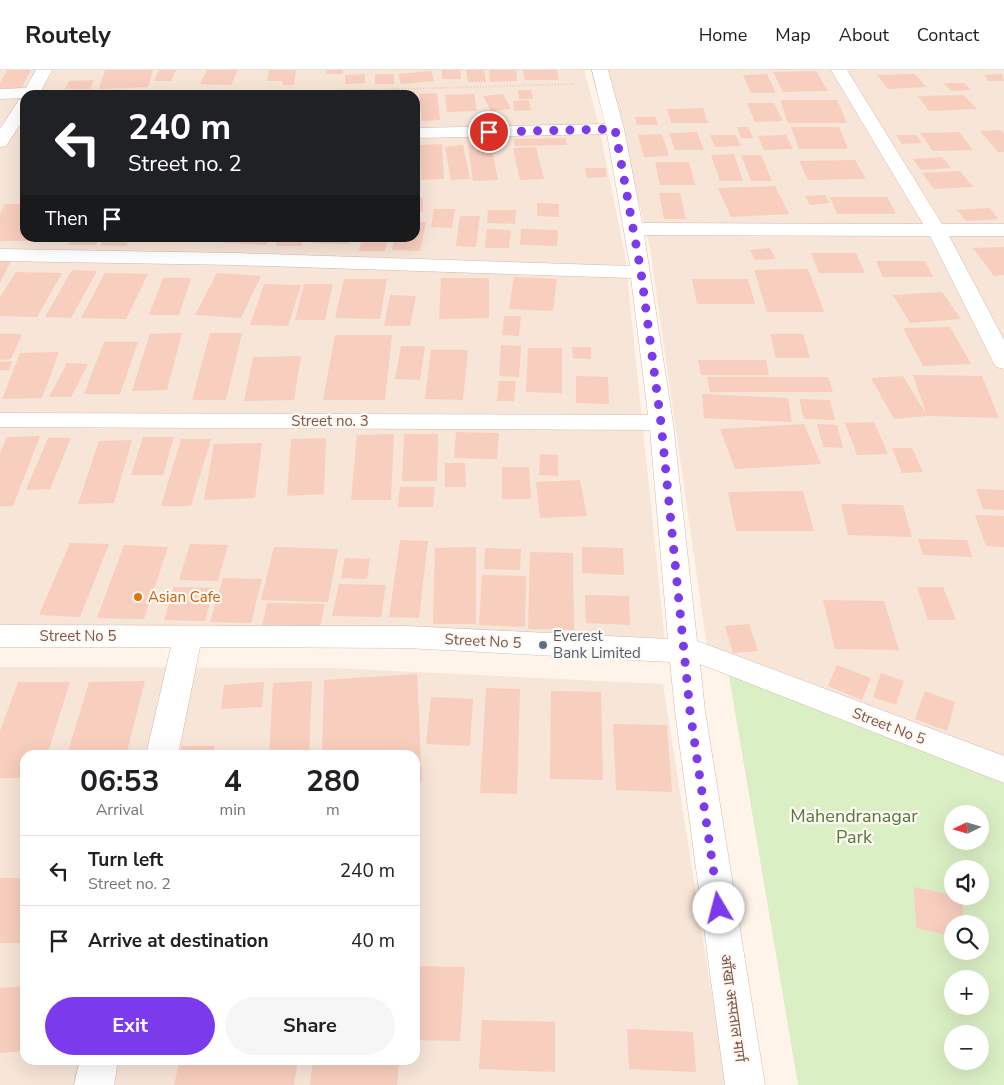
<!DOCTYPE html>
<meta charset="utf-8">
<style>
:root{--surface:#fff;--page:#f6f6f6;--text:#202124;--muted:#757577;--line:#e0e0e0;--accent:#7c3aed}
body{margin:0;font-family:"Nunito Sans","Noto Sans Devanagari",sans-serif;background:var(--page);color:var(--text);height:100vh;display:flex;flex-direction:column;font-size:19px;white-space:nowrap}
*{box-sizing:border-box;margin:0}
p{font-size:16px;color:var(--muted)}
.icon{flex:none;width:28px;height:28px;fill:none;stroke:currentColor;stroke-width:2;stroke-linecap:round;stroke-linejoin:round}
.map{position:relative;flex:1;overflow:hidden}
.side{position:absolute;left:20px;top:680px;width:400px;height:315px;display:flex;flex-direction:column;background:var(--surface);border-radius:15px;box-shadow:0 5px 20px #0002}
.side>*{flex:none}
.banner{position:absolute;left:20px;top:20px;width:400px;height:152px;border-radius:15px;box-shadow:0 5px 20px #0002;background:#202124;color:#fff;overflow:hidden}
.needle{width:32px;rotate:265deg}
.controls{position:absolute;left:944px;top:735px;display:grid;gap:10px}
.controls a{display:grid;place-items:center;width:45px;height:45px;border-radius:50%;background:var(--surface);box-shadow:0 5px 20px #0002;font-size:25px}
.pin{position:absolute;display:grid;place-items:center;width:42px;height:42px;color:#fff;margin:-21px;border:2px solid #fff;border-radius:50%;box-shadow:0 1px 5px #0007}
.me{position:absolute;width:55px;margin:-28px;rotate:352deg;stroke-linejoin:round;filter:drop-shadow(0 0 4px #0008)}
.turn{display:flex;align-items:center;gap:18px;height:105px;padding:0 25px;font-size:22px}
.turn .icon{width:65px;height:65px;stroke-width:2.5}
.turn b{display:block;font-size:35px;line-height:42px}
.then{display:flex;align-items:center;height:48px;padding:0 25px;background:#0003;gap:10px;font-size:19px}
.eta{display:flex;justify-content:space-evenly;align-items:center;height:85px;text-align:center}
.eta b{font-size:30px;font-weight:700;line-height:35px}
.cta{display:flex;gap:10px;margin-top:auto;padding:10px 25px}
.cta a{flex:1;height:58px;border-radius:30px;background:var(--accent);color:#fff;font-size:20px;font-weight:700;line-height:58px;text-align:center}
.cta a+a{background:var(--page);color:var(--text)}
ul{padding:0;list-style:none}
li{display:flex;align-items:center;gap:15px;height:70px;padding:0 25px;border-top:1px solid var(--line)}
li div{flex:1}
li b{display:block;font-size:19px}
li em{font-style:normal}
header{display:flex;align-items:center;gap:30px;box-sizing:border-box;height:70px;padding:0 25px;background:var(--surface);border-bottom:1px solid var(--line)}
header strong{font-size:24px}
nav{display:flex;gap:28px;margin-inline-start:auto;font-size:18px}
.map>svg:first-child{display:block}
</style>
<header>
<strong>Routely</strong>
<nav><a>Home</a><a>Map</a><a>About</a><a>Contact</a></nav>
</header>
<div class="map">
<svg width="1004" height="1015" viewBox="0 0 1004 1015">
<rect width="100%" height="100%" fill="#fff4ea"/>
<path fill="#f7e5d7" fill-rule="evenodd" d="M0 0H584L598 52 625 185 665 572 0 563ZM25 25H415V168H25Z
M608 0H1004V692L707 577 650 179Z
M0 597 333 598 663 614 726 1015H0ZM25 685H415V990H25Z"/>
<path fill="#dbefc5" fill-rule="evenodd" d="M728 600 1004 710V1015H798ZM952 744H980V771H952ZM952 799H980V826H952ZM952 854H980V881H952ZM952 909H980V936H952ZM952 964H980V991H952Z"/>
<path fill="#f8cebe" d="M7 0H31L21 19H0V13Z
M105 0H153L148 17 99 19Z
M159 0H176L171 11H154Z
M207 0H238L231 15 200 14Z
M269 0H296L294 15H283V11H267Z
M327 0H343V4H326Z
M442 0H460L461 9H442Z
M466 0H484L486 12H468Z
M489 0H516L517 11 490 12Z
M523 0H557L559 10H525Z
M431 1 434 11 401 14 398 4Z
M816 1 828 21 783 22 773 2Z
M365 4V13L345 14V5Z
M375 4H394V14H375Z
M767 4 776 23H751L743 5Z
M915 4 926 17 888 19 877 5Z
M1002 4 1004 11H989L984 5Z
M94 10 90 19H65L69 11Z
M944 13H964L971 20 951 21Z
M518 20H531L533 29H519Z
M437 23 440 50 422 51 419 24Z
M474 24 477 41 447 42 445 25Z
M503 24 511 39 491 41 483 26Z
M964 25 977 39 929 41 918 26Z
M529 30 531 40 514 41 513 31Z
M780 30H837L847 53H788Z
M747 33H774L783 51 755 52Z
M703 38 708 53H671L667 39Z
M635 47H655L658 55H637Z
M737 57H748L753 68H741Z
M791 57H839L848 79H799Z
M1001 60 1004 64V82H998L980 61Z
M697 62 704 80H675L669 63Z
M959 62 973 80 933 81 920 63Z
M662 64 669 86 644 87 638 65Z
M710 65H736L741 76 715 77Z
M786 65 793 79 764 80 758 66Z
M896 65H916L922 73 902 74Z
M566 68 567 75 515 76 514 69Z
M442 74 444 109 421 110 420 75Z
M491 74 498 110 473 111 468 75Z
M463 75 470 109 451 110 445 77Z
M536 77 544 109 520 110 513 78Z
M734 84 743 111H720L711 85Z
M741 85H761L772 111H751Z
M942 87 951 98 921 100 913 89Z
M855 90 866 109 808 110 799 91Z
M655 92H689L695 115H660Z
M585 98H605L607 107 587 108Z
M960 101 973 117 934 119 922 103Z
M775 116 789 144 731 147 718 118Z
M659 123H680L686 149H664Z
M825 125 830 133 810 135 805 126Z
M830 127H887L896 144H837Z
M415 128H423V142L415 143Z
M537 133 559 134V147L537 146Z
M5 134H25V168H42L40 171H0V144Z
M990 138 998 149 966 151 957 140Z
M434 139H455L452 158 431 157Z
M488 140H516L515 154 487 153Z
M460 146H480L476 177 456 176Z
M415 152H426L420 181 392 180 394 168H415Z
M487 159 511 160 509 178H485Z
M521 159 558 160 557 176 520 175Z
M72 168H100L96 175H68Z
M104 168H130L126 176 100 175Z
M217 168H269L266 175 215 172Z
M278 168H304L301 176H276Z
M312 168H350L349 174 311 173Z
M362 168H388L385 181H359Z
M1004 177V205L994 206 973 178Z
M770 178 776 189 755 190 750 180Z
M811 183H856L865 203H819Z
M0 189H12L0 213Z
M876 191H925L933 207H883Z
M808 199 824 242H767L754 200Z
M72 200 97 201 71 248 45 247Z
M16 202 62 203 37 247 0 246V227Z
M105 203 148 204 126 249 81 248Z
M217 203 261 206 241 248 195 245Z
M514 207 557 209 553 241 509 239Z
M163 208H191L179 245H149Z
M441 208H489V248L439 249Z
M344 209H387L380 249 335 248Z
M692 209H748L755 234H697Z
M264 214 301 215 288 256 250 255Z
M304 214H333L325 250H295Z
M942 222 961 249 910 253 893 225Z
M390 225 416 226 410 256H384Z
M504 246H521L519 266 502 265Z
M950 257 971 294 923 296 903 258Z
M182 263 167 320 132 321 150 264Z
M210 263H242L226 330H192Z
M0 264H22L11 289 0 290Z
M770 264H803L810 288H776Z
M335 265H392L385 330H323Z
M104 272H138L120 324H84Z
M501 275 521 276 519 307 499 306Z
M401 276H425L420 310 395 309Z
M572 277H591V289L573 288Z
M528 278H562V323L526 322Z
M431 280H468L463 330 425 329Z
M59 282 42 328 2 329 20 283Z
M301 286 294 330 244 331 253 287Z
M698 290H766L769 305H701Z
M12 291 9 300H0V292Z
M67 293 88 294 71 327H49Z
M913 305 982 306 999 348 927 346Z
M576 306 608 307 609 334 576 333Z
M903 306 926 344 927 346 894 349 871 308Z
M707 307H828L833 322H710Z
M499 311H516L514 331H497Z
M702 324 788 328 792 352 704 348Z
M799 329 830 330 835 350 804 349Z
M874 352 888 384 857 385 845 353Z
M804 354 821 394 735 399 720 359Z
M817 354 837 355 843 378 823 377Z
M456 362 499 363 497 389 454 388Z
M394 364 391 430H351L357 365Z
M404 364H438L437 411H402Z
M40 366 13 436H0V383L7 367Z
M143 367H174L163 405H131Z
M48 368H71L50 419 26 420Z
M326 368 324 424 287 426 291 369Z
M181 369H211L191 436H161Z
M132 370 114 433 78 434 99 371Z
M262 373 255 428 204 430 214 374Z
M892 378H912L923 402 902 403Z
M540 384 558 385V406L539 405Z
M445 393H465L466 417H445Z
M502 397H529L531 429H502Z
M580 410 587 446 540 448 536 412Z
M400 417H435L433 437H398Z
M976 419 1004 420V440L983 439Z
M803 421 814 461H736L728 422Z
M841 434 903 435 912 467 848 465Z
M975 445 1004 446V477L986 476Z
M918 469 967 470 972 487 923 485Z
M400 470 428 471 419 548 389 547Z
M70 473 109 474 80 547 39 545Z
M190 474 228 475 218 511 179 510Z
M124 475 168 477 144 549 97 548Z
M274 477 338 479 328 532 261 530Z
M476 477V554H433L435 478Z
M582 477 623 478 624 505 582 503Z
M485 478 521 479 520 500 484 499Z
M530 482 573 483 574 560 528 559Z
M345 488 370 489 367 509 341 508Z
M482 505 526 506 525 557 479 555Z
M223 508 262 509 251 553 210 552Z
M339 514 386 515 381 547 332 546Z
M174 517 214 518 205 551 164 550Z
M917 517H943L956 550H928Z
M585 525 629 526 630 555 586 553Z
M823 530 884 531 899 580 835 579Z
M267 533 325 534 320 557 262 556Z
M749 554 758 581 733 583 725 556Z
M837 595 871 608 862 630 828 616Z
M881 603 904 611 896 635 873 627Z
M417 604 422 711H415V685H322L324 610Z
M145 611 126 685H67L89 612Z
M312 611 309 685H269L273 613Z
M18 612H70L47 685H25V708H0V661Z
M264 612 262 637 221 639 224 615Z
M486 618 520 619 517 724 480 723Z
M551 621 601 622 603 710 550 709Z
M925 621 955 632 947 661 915 649Z
M431 627 473 629 470 676 426 674Z
M613 654 667 655 672 722 616 720Z
M182 676H215L213 685H180Z
M0 808H25V873H0Z
M914 817 952 825V826H962L964 854H952V866L916 858Z
M417 896 465 897 460 971 415 970V923Z
M25 916V981L0 983V918Z
M482 950 555 952V1002L479 999Z
M627 959 693 962 696 1002 629 999Z
M180 990H298L294 1015H174Z
M313 990H399L397 1015H310Z"/>
<g fill="none" stroke-linecap="round" stroke-linejoin="round">
<defs>
<path id="minor" d="M36 0H52L39 25H25V28L0 29V19L26 18Z
M592 0H608L624 59 642 153 923 154 831 0H847L942 154H1004V166H949L1004 270V299L996 297 993 292 930 166 644 165 673 353 697 571 1004 686V713L700 594 705 641 765 1015H725L675 641 670 592 406 578 200 577 178 685H146L171 577H0V555L406 556 668 569 650 360 0 357V343L648 345 631 208 236 195 0 191V179L236 183 630 196 607 64 415 68V58L605 54Z
M25 29V47L6 76 0 77V59L19 30Z
M80 990H118L114 1015H74Z"/>
</defs>
<use href="#minor" stroke="#d4baad" stroke-width="1"/>
<path stroke="#deb1a0" stroke-width="2" stroke-dasharray="0.5 2.5" stroke-linecap="butt" d="M63 24 300 22 574 14"/>
<use href="#minor" fill="#fff" fill-rule="evenodd"/>
</g>
<g fill="none" stroke-linecap="round" stroke-linejoin="round">
<path stroke="#7c3aed" stroke-width="9" stroke-dasharray="0 16.2" d="M489 62 615 59 641 202 661 353 690 641 719 838"/>
</g>
<circle fill="#e8710a" stroke="#fff9f3" stroke-width="2" cx="138" cy="527" r="5"/>
<circle fill="#5c6f8a" stroke="#fff9f3" stroke-width="2" cx="543" cy="575" r="5"/>
<g text-anchor="middle" stroke-width="4.5" stroke-linejoin="round" paint-order="stroke">
<g font-size="15" fill="#7e5649" stroke="#fff9f3">
<text x="330" y="356">Street no. 3</text>
<text x="78" y="571">Street No 5</text>
<text transform="translate(483 571) rotate(3)" y="5">Street No 5</text>
<text transform="translate(889 656) rotate(21)" y="5">Street No 5</text>
<text transform="translate(733 938) rotate(82)" y="5">आँखा अस्पताल मार्ग</text>
</g>
<g font-size="15" fill="#c56008" stroke="#fff9f3" text-anchor="start">
<text x="148" y="532">Asian Cafe</text>
</g>
<g font-size="15" fill="#4e5e75" stroke="#fff9f3" text-anchor="start">
<text x="553" y="571">Everest<tspan x="553" dy="17">Bank Limited</tspan></text>
</g>
<g font-size="18" fill="#53783a" stroke="#fff9f3">
<text x="854" y="752">Mahendranagar<tspan x="854" dy="21">Park</tspan></text>
</g>
</g>
</svg>
<div class="controls">
<a><svg class="needle" viewBox="-14 -14 28 28"><path d="M0-13l5 13h-10z" fill="#e53935"/><path d="M0 13l5-13h-10z" fill="#757577"/></svg></a>
<a><svg class="icon" aria-label="sound" viewBox="0 0 24 24"><path d="M4 9h4l5-4v14l-5-4H4zM17 9q2 3 0 6"/></svg></a>
<a><svg class="icon" aria-label="search" viewBox="0 0 24 24"><circle cx="10" cy="10" r="6"/><path d="M15 15l6 6"/></svg></a>
<a>+</a>
<a>−</a>
</div>
<div class="pin" style="left:489px;top:62px;background:#d93025"><svg class="icon" aria-label="arrive" viewBox="0 0 24 24"><path d="M6 21V4h12l-3 4 3 4H6"/></svg></div>
<svg class="me" style="left:719px;top:838px" viewBox="-20 -20 40 40"><circle r="19" fill="#fff"/><path d="M0-13L10 11 0 6-10 11z" fill="#7c3aed"/></svg>
<div class="banner">
<div class="turn"><svg class="icon" aria-label="left" viewBox="0 0 24 24"><path d="M17 20v-9H6M10 6l-5 5 5 5"/></svg><div><b>240 m</b>Street no. 2</div></div>
<div class="then">Then<svg class="icon" aria-label="arrive" viewBox="0 0 24 24"><path d="M6 21V4h12l-3 4 3 4H6"/></svg></div>
</div>
<section class="side">
<div class="eta">
<div><b>06:53</b><p>Arrival</p></div>
<div><b>4</b><p>min</p></div>
<div><b>280</b><p>m</p></div>
</div>
<ul>
<li><svg class="icon" aria-label="left" viewBox="0 0 24 24"><path d="M17 20v-9H6M10 6l-5 5 5 5"/></svg><div><b>Turn left</b><p>Street no. 2</p></div><em>240 m</em></li>
<li><svg class="icon" aria-label="arrive" viewBox="0 0 24 24"><path d="M6 21V4h12l-3 4 3 4H6"/></svg><div><b>Arrive at destination</b></div><em>40 m</em></li>
</ul>
<div class="cta"><a>Exit</a><a>Share</a></div>
</section>
</div>
